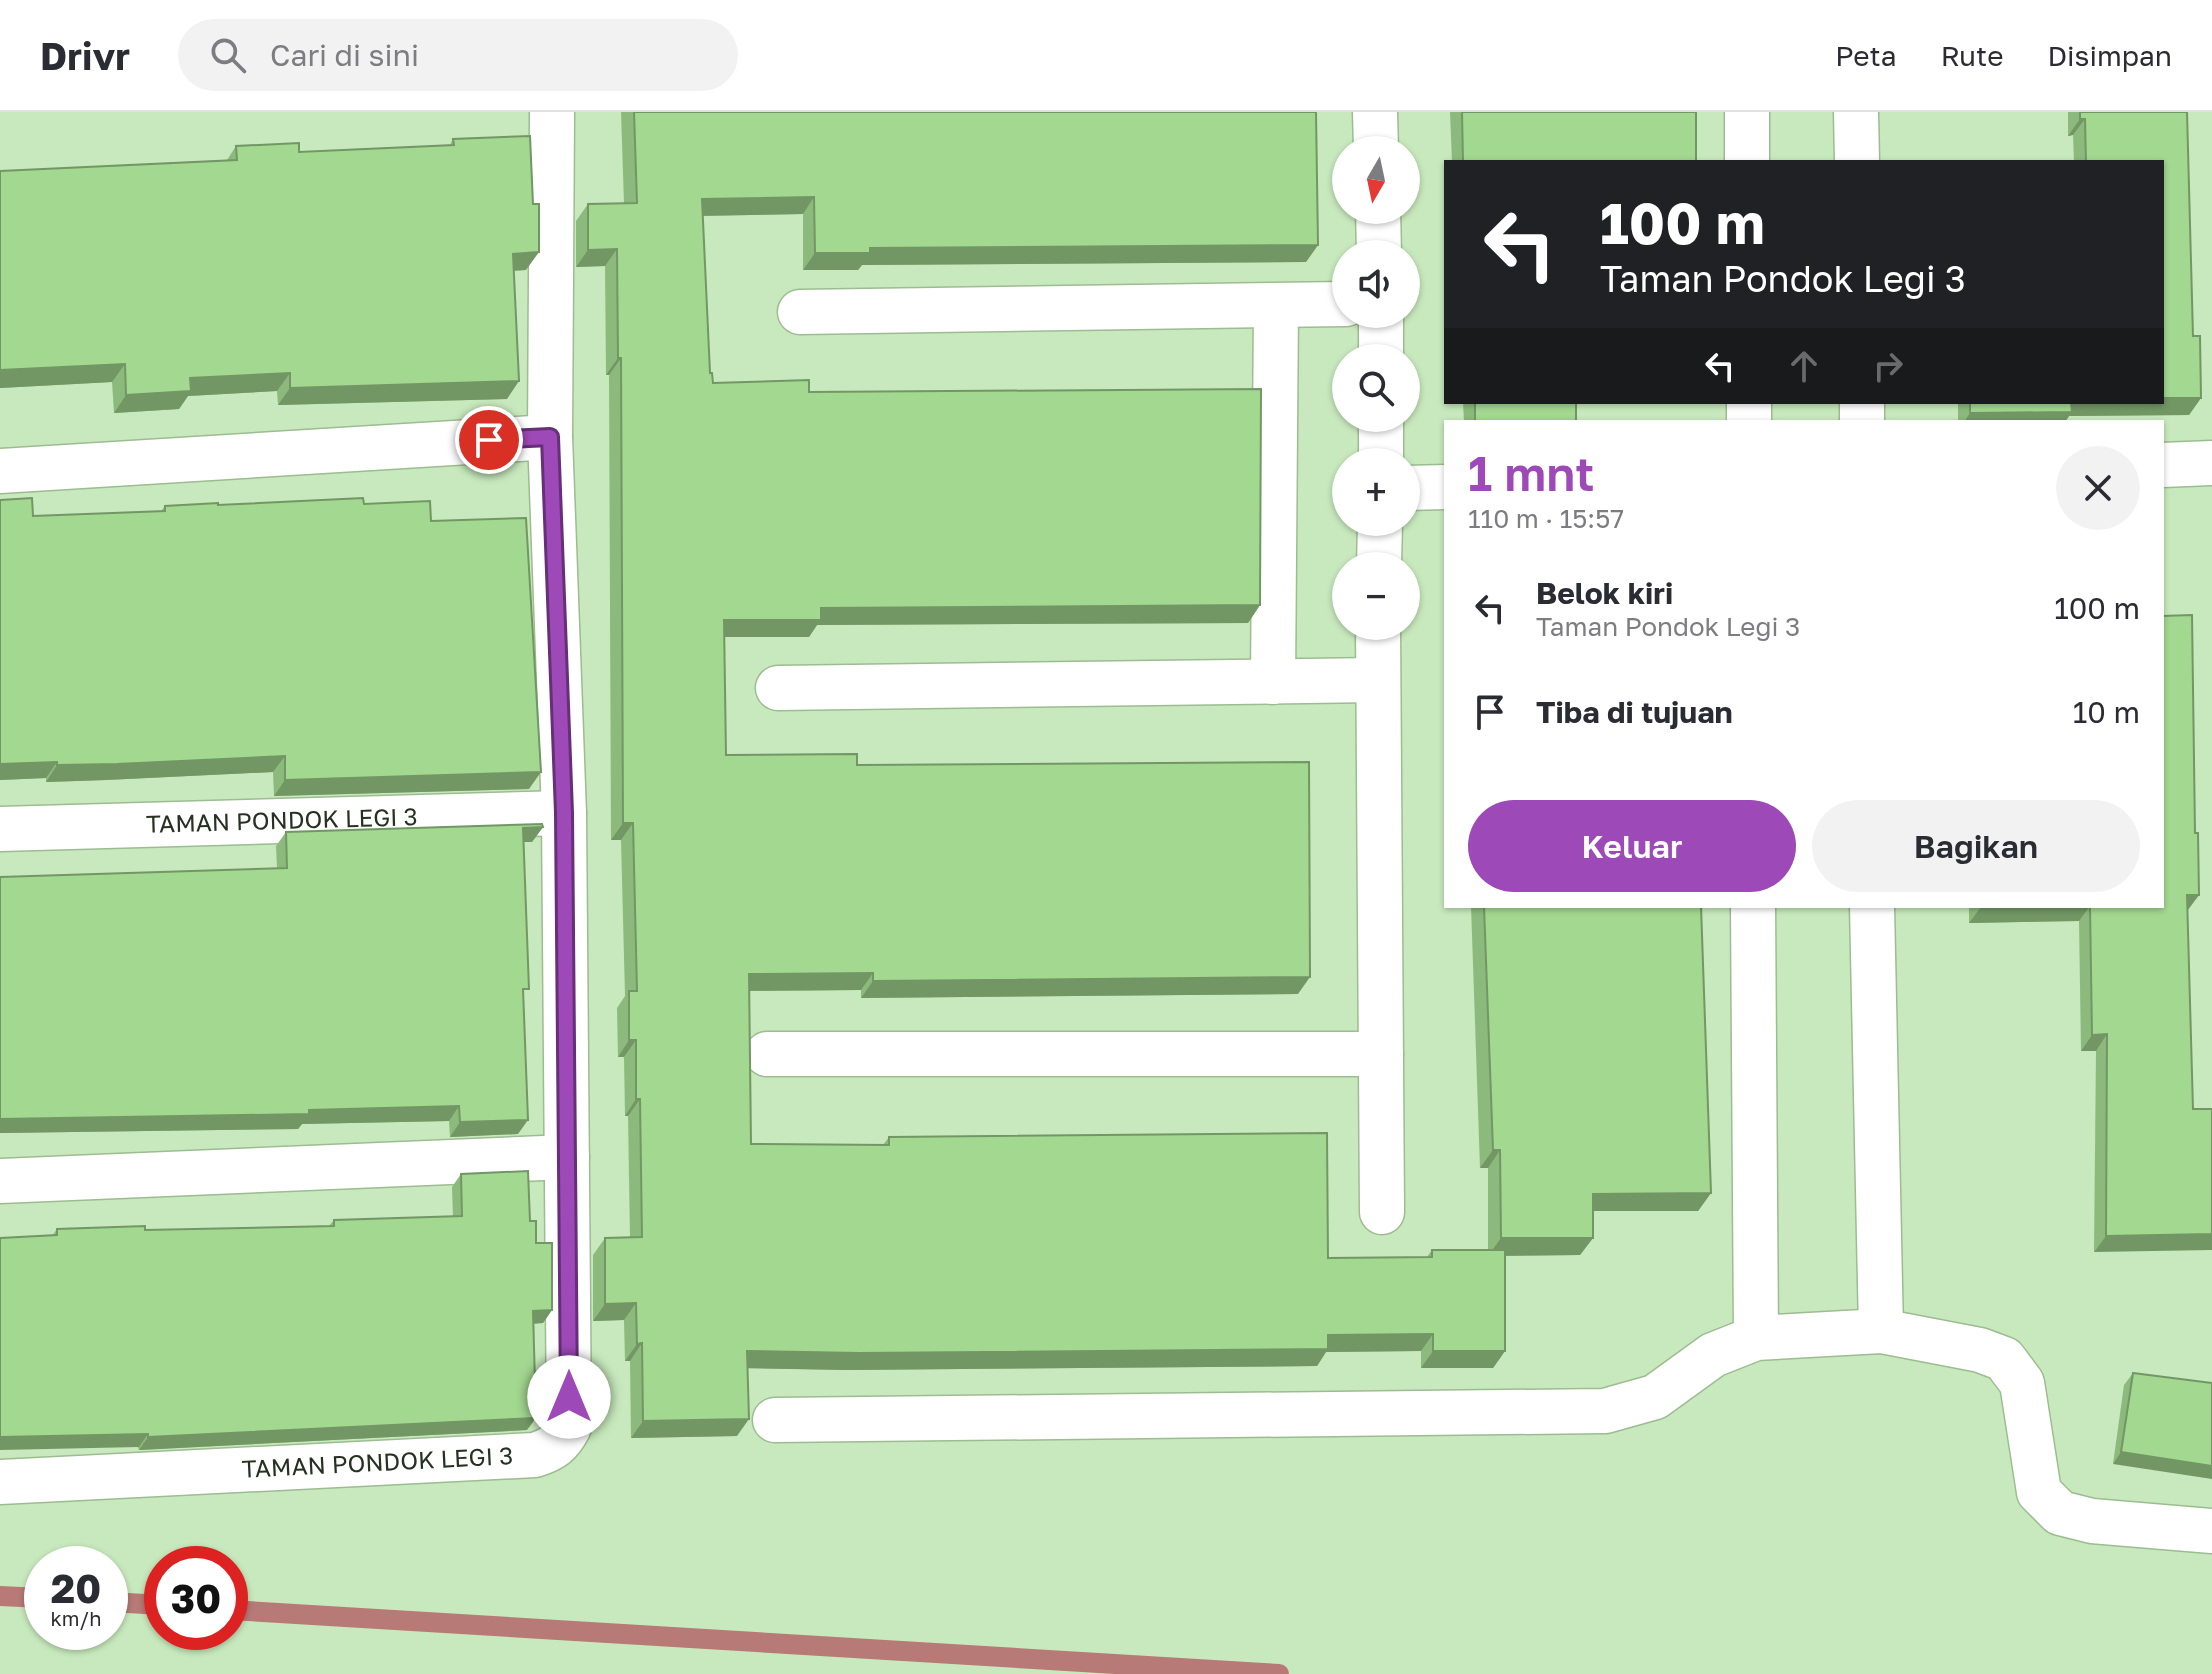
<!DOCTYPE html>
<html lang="id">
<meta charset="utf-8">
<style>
:root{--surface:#fff;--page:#f2f2f3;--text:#2b2b33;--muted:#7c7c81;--line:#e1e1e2;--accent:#9d49b7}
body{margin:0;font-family:"Golos Text",sans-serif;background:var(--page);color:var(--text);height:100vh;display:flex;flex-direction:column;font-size:30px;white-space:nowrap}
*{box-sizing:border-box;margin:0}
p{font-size:26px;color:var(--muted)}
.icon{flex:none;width:44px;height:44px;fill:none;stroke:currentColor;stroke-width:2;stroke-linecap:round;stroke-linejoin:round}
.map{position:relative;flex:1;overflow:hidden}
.drawer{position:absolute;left:1444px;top:308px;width:720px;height:488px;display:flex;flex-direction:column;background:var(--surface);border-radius:0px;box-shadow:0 2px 6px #0004}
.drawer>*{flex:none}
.banner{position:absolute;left:1444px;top:48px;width:720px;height:244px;border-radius:0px;box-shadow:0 2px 6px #0004;background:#202124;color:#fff;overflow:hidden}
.needle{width:52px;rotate:189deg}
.tools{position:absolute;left:1332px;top:24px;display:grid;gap:16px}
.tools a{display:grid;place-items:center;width:88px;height:88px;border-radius:50%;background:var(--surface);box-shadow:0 2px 6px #0004;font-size:40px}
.speed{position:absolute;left:24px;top:1434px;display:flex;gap:16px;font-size:40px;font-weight:700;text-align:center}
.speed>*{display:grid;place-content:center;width:104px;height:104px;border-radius:50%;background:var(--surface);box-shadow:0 2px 6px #0004;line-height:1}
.speed small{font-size:20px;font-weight:400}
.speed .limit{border:12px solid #d22;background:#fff;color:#111}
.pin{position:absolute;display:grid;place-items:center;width:68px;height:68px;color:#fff;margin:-34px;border:4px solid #fff;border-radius:50%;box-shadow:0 2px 8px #0007}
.me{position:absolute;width:88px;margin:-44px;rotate:0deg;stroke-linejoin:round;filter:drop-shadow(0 0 6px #0008)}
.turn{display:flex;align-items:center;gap:28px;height:168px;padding:0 24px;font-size:36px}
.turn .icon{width:104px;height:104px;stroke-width:2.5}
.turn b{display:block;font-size:56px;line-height:68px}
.lanes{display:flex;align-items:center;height:76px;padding:0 24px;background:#0003;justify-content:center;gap:40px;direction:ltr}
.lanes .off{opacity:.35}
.round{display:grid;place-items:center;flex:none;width:84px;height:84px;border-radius:42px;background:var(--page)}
.headline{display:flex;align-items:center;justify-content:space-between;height:136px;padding:0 24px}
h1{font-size:48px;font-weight:600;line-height:60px;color:var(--accent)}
.cta{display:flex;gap:16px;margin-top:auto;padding:16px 24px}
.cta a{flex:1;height:92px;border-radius:48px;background:var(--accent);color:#fff;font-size:32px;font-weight:600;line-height:92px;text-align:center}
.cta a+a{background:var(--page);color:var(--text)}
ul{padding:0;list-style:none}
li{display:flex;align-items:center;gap:24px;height:104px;padding:0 24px}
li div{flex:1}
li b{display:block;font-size:30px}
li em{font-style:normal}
header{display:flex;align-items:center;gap:48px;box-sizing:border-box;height:112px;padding:0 40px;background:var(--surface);border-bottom:2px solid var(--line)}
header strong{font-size:38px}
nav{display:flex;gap:44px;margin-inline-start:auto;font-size:28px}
.search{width:560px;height:72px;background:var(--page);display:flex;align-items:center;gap:20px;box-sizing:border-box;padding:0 28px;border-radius:44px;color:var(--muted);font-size:30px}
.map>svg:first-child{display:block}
</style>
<header>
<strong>Drivr</strong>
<div class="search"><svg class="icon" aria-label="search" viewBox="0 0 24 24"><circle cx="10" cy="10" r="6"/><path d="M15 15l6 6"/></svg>Cari di sini</div>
<nav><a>Peta</a><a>Rute</a><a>Disimpan</a></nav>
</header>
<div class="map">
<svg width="2212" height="1562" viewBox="0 0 2212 1562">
<rect width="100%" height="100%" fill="#c8e9bd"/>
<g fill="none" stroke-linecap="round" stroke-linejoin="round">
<path stroke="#b87a77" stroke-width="20" d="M0 1484 42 1486
M110 1490 162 1493
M230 1498 1279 1562"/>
<defs>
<g id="minor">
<path d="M1375 0 1376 38"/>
<path d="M1747 0V50"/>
<path d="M1856 0 1857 50"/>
<path d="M1378 98 1379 142"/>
<path d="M800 200 1346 192"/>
<path d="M1381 246V202"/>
<path d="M1749 290V310"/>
<path d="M1862 290V310"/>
<path d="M1381 350V306"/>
<path d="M2162 353 2212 351"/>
<path d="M0 359 550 325"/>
<path d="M1406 376 1446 375"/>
<path d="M1379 454 1380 410"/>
<path d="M1378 514 1382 1100"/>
<path d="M1273 570 1276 195"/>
<path d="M778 576 1377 568"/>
<path id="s1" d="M0 717 564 701"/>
<path d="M1753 794 1756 1226"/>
<path d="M1872 794 1881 1219"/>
<path d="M767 942H1381"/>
<path d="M0 1069 567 1045"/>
<path d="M775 1308 1605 1299 1655 1285 1713 1243 1756 1226 1881 1219 1980 1238 2004 1247 2022 1271 2039 1380 2060 1401 2092 1409 2212 1419"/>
<path id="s2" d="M0 1370 535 1343C553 1337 560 1332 569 1315L564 701 550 325 552 0"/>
</g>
</defs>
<use href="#minor" stroke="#9dbc91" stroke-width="47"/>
<use href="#minor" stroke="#fff" stroke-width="44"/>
</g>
<path fill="#8cba7c" d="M621 0H1316L1318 133 1306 150 862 153 858 158H803V102L703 104 710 261 713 271 809 280 1260 493 1248 511 817 513 809 525H724L726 643 857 653 1298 882 861 886V878L749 879 751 1032 883 1033 889 1025 1328 1146 1427 1145 1432 1138H1488V1056H1480L1471 794H1701L1711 1081 1698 1099H1593V1126L1580 1143 1505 1144V1239L1493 1256H1421V1239L1326 1240 1317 1254 847 1258 747 1256 737 1324 631 1326 630 1249H625L624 1208 593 1209V1143L605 1126H630L628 1004H625L624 945H618L617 896 625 884 621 728H611L609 263H606L605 154 576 155V109L588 92H624Z
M1450 0H1696V50H1452Z
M2068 0H2187L2193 224 2201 286 2189 303 2069 304 2065 310H1958V290H2162V50H2074L2073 23 2068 24Z
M453 27 526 158 514 159 507 287 278 293 277 279 188 284 179 297 114 301 112 270 0 276V59L227 48 236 34 299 40 450 33Z
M1463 290H1576V310H1464Z
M0 388 33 404 161 399 165 394 364 392 431 409 529 677 274 684 273 660 106 668 46 670V666L0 668Z
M543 715 532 730H524L523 885 518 1022 450 1025 449 1009 302 1012 298 1017 0 1021V765L277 756 276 734 286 720Z
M2195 721 2199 783 2187 799 2193 997H2212L2094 1140 2096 939H2081L2079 809 1969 811V794H2162Z
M461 1062 530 1109 536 1131 552 1198 543 1211 533 1212 527 1318 139 1338 52 1124 57 1117 145 1118 329 1114 334 1108 453 1105 452 1075Z
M2133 1261 2212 1271 2113 1352 2124 1273Z"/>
<path fill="#729765" d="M2080 7H2085L2073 23 2068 24Z
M814 85 803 102 690 104 702 87Z
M1318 133 1306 150 862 153 858 158H803L815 141 870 136Z
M617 137 605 154 576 155 588 138Z
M539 140 526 158 500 159 513 142Z
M618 246H621L609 263H606Z
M125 252 112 270 0 276V258Z
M290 261 277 279 188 284 179 297 114 301 126 283 190 266Z
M519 269 507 287 278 293 290 276Z
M2162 286H2201L2189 303 2069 304 2065 310H1964L1970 301 2070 290H2162Z
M1260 493 1248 511 817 513 809 525H712L724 508 821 496Z
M285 644 273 660 106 668 46 670 57 653Z
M57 650 46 666 0 668V652Z
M541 660 529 677 274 684 285 668Z
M623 711H633L621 728H611Z
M543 715 532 730H513L523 716Z
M2187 783H2199L2187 799Z
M2037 794H2090L2079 809 1969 811 1981 795Z
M873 861 861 878 737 879 749 862Z
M1310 865 1298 882 861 886 873 869Z
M2107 922 2096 939H2081L2092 923Z
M629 928H636L624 945H618Z
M636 987H640L628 1004H625Z
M459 994 449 1009 302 1012 298 1017 0 1021V1007L378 995Z
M528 1008 518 1022 450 1025 460 1010Z
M1493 1038H1500L1488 1056H1480Z
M1711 1081 1698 1099H1580L1593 1082Z
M2212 1122V1138L2094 1140 2106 1124Z
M1501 1126H1593L1580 1143 1488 1144Z
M636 1191 624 1208 593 1209 605 1192Z
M552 1198 543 1211 524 1212 533 1199Z
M1433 1222 1421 1239 1326 1240 1317 1254 847 1258 735 1256 747 1239 1328 1223Z
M642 1231 630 1249H625L637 1232Z
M1433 1239H1505L1493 1256H1421Z
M536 1306 527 1318 139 1338 148 1325Z
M749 1307 737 1324 631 1326 643 1309Z
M148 1322 139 1335 0 1338V1325Z
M2121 1340 2212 1354V1367L2113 1352Z"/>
<path fill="#a3d890" stroke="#729765" stroke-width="2" d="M634 0H1316L1318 133 870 136V141H815L814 85 702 87 710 261H712L713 271 809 268V280L1261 277 1260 493 821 496V508H724L726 643 857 642V653L1309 650 1310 865 873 869V861L749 862 751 1032 889 1033V1025L1327 1021 1328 1146 1432 1145V1138H1505V1239H1433V1222L1328 1223V1237L859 1241 747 1239 749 1307 643 1309 642 1231 637 1232 636 1191 605 1192V1126L642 1125 640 987H636V928H629V879H637L633 711H623L621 246H618L617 137 588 138V92L637 91Z
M1462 0H1696V50H1463Z
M2080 0H2187L2193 224H2200L2201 286H2162V50H2086L2085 7H2080Z
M530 24 533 92H539V140L513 142 519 269 290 276V261L190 266 191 279 126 283 125 252 0 258V59L237 48 236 34 299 31V40L454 33 453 27Z
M1475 290H1576V310H1475Z
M1970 290H2071L2072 300 1970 301Z
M32 386 33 404 165 399V394L218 391V393L363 386 364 392 430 389 431 409 526 406 541 660 285 668V644L117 652 57 653V650L0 652V388Z
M2192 503 2195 721H2198L2199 783H2187L2193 997H2212V1122L2106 1124 2107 922 2092 923 2090 794H2162V504Z
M542 712 543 715 523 716 529 877H523L528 1008 460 1010 459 994 309 998V1002L0 1007V765L287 756 286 720Z
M1484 794H1701L1711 1081 1593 1082V1126H1501L1500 1038H1493Z
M1981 794H2037L1981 795Z
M528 1059 530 1109H536V1131H552V1198L533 1199 536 1306 148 1325V1322L0 1325V1126L57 1123V1117L145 1114V1118L334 1114V1108L462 1104 461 1062Z
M2133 1261 2212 1271V1354L2121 1340Z"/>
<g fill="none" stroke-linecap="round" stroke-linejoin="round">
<defs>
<path id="route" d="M489 328 550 325 564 701 569 1285"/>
</defs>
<use href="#route" stroke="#662f77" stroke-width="20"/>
<use href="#route" stroke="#9d49b7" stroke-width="14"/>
</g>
<g text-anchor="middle" stroke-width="6" stroke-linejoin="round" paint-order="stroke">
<g font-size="24" fill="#263221" stroke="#fefefe">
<text dy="8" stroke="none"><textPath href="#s1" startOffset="282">TAMAN PONDOK LEGI 3</textPath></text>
<text dy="8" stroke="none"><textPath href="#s2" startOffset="378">TAMAN PONDOK LEGI 3</textPath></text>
</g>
</g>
</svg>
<div class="tools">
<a><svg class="needle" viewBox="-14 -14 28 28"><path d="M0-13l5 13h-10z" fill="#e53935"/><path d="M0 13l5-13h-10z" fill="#7c7c81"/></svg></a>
<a><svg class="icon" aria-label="sound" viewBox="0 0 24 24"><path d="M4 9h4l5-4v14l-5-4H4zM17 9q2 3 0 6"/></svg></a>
<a><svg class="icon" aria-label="search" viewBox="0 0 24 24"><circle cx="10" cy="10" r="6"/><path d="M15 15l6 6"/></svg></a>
<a>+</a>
<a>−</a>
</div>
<div class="speed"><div>20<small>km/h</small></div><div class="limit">30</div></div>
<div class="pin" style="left:489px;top:328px;background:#d93025"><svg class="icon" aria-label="arrive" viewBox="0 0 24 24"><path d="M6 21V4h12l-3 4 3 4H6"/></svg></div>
<svg class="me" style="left:569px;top:1285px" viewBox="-20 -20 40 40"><circle r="19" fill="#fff"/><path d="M0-13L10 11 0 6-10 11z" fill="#9d49b7"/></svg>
<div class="banner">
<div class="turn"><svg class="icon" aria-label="left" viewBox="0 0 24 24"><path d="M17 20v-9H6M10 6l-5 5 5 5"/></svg><div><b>100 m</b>Taman Pondok Legi 3</div></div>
<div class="lanes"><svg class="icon" aria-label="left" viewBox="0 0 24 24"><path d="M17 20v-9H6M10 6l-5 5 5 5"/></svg><svg class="icon off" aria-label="ahead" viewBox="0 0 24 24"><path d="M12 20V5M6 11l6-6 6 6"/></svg><svg class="icon off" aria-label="right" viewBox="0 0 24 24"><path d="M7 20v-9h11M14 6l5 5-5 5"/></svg></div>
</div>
<section class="drawer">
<div class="headline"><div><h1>1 mnt</h1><p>110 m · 15:57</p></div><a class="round"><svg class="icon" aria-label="close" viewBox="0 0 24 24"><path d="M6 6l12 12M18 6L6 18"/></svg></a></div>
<ul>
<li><svg class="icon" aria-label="left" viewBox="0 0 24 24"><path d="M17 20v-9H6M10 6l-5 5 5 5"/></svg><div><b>Belok kiri</b><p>Taman Pondok Legi 3</p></div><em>100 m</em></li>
<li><svg class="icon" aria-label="arrive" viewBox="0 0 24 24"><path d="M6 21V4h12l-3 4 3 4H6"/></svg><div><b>Tiba di tujuan</b></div><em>10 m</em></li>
</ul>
<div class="cta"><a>Keluar</a><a>Bagikan</a></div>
</section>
</div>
